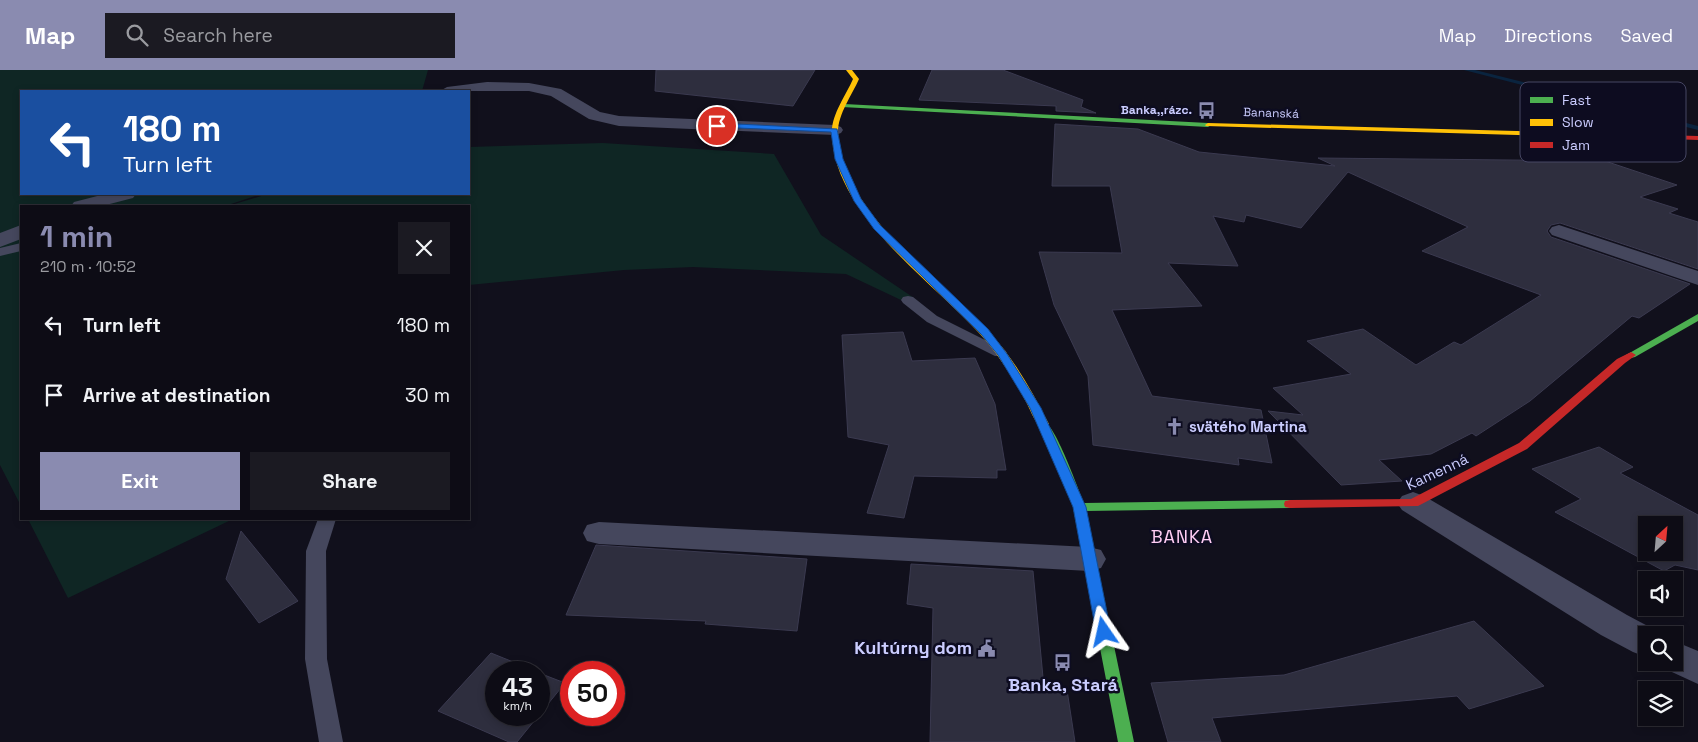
<!DOCTYPE html>
<meta charset="utf-8">
<style>
:root{--surface:#0d0c15;--page:#1b1a22;--text:#f1f3f6;--muted:#9a9ba0;--line:#2d2c34;--accent:#8a8bb0}
body{margin:0;font-family:"Space Grotesk",sans-serif;background:var(--page);color:var(--text);height:100vh;display:flex;flex-direction:column;font-size:19px;white-space:nowrap}
*{box-sizing:border-box;margin:0}
p{font-size:16px;color:var(--muted)}
.icon{flex:none;width:28px;height:28px;fill:none;stroke:currentColor;stroke-width:2;stroke-linecap:round;stroke-linejoin:round}
.map{position:relative;flex:1;overflow:hidden}
.side{position:absolute;left:20px;top:135px;width:450px;height:315px;display:flex;flex-direction:column;background:var(--surface);border-radius:0px;box-shadow:0 2px 8px #0003,0 0 0 1px var(--line)}
.side>*{flex:none}
.banner{position:absolute;left:20px;top:20px;width:450px;height:105px;border-radius:0px;box-shadow:0 2px 8px #0003,0 0 0 1px var(--line);background:#1a4fa0;color:#fff;overflow:hidden}
.needle{width:32px;rotate:26deg}
.controls{position:absolute;left:1638px;top:446px;display:grid;gap:10px}
.controls a{display:grid;place-items:center;width:45px;height:45px;border-radius:0px;background:var(--surface);box-shadow:0 2px 8px #0003,0 0 0 1px var(--line);font-size:25px}
.speed{position:absolute;left:485px;top:591px;display:flex;gap:10px;font-size:25px;font-weight:700;text-align:center}
.speed>*{display:grid;place-content:center;width:65px;height:65px;border-radius:50%;background:var(--surface);box-shadow:0 2px 8px #0003,0 0 0 1px var(--line);line-height:1}
.speed small{font-size:12px;font-weight:400}
.speed .limit{border:8px solid #d22;background:#fff;color:#111}
.pin{position:absolute;display:grid;place-items:center;width:42px;height:42px;color:#fff;margin:-21px;border:2px solid #fff;border-radius:50%;box-shadow:0 1px 5px #0007}
.me{position:absolute;width:55px;margin:-28px;rotate:349deg;stroke-linejoin:round;filter:drop-shadow(0 0 4px #0008)}
.turn{display:flex;align-items:center;gap:18px;height:105px;padding:0 20px;font-size:22px}
.turn .icon{width:65px;height:65px;stroke-width:2.5}
.turn b{display:block;font-size:35px;line-height:42px}
.round{display:grid;place-items:center;flex:none;width:52px;height:52px;border-radius:0px;background:var(--page)}
.summary{display:flex;align-items:center;justify-content:space-between;height:85px;padding:0 20px}
h1{font-size:30px;font-weight:600;line-height:38px;color:var(--accent)}
.cta{display:flex;gap:10px;margin-top:auto;padding:10px 20px}
.cta a{flex:1;height:58px;border-radius:0px;background:var(--accent);color:#fff;font-size:20px;font-weight:600;line-height:58px;text-align:center}
.cta a+a{background:var(--page);color:var(--text)}
ul{padding:0;list-style:none}
li{display:flex;align-items:center;gap:15px;height:70px;padding:0 20px}
li div{flex:1}
li b{display:block;font-size:19px}
li em{font-style:normal}
header{display:flex;align-items:center;gap:30px;box-sizing:border-box;height:70px;padding:0 25px;background:var(--accent);color:#fff}
header strong{font-size:24px}
nav{display:flex;gap:28px;margin-inline-start:auto;font-size:18px}
.search{width:350px;height:45px;background:var(--page);display:flex;align-items:center;gap:12px;box-sizing:border-box;padding:0 18px;border-radius:0px;color:var(--muted);font-size:19px}
.map>svg:first-child{display:block}
</style>
<header>
<strong>Map</strong>
<div class="search"><svg class="icon" aria-label="search" viewBox="0 0 24 24"><circle cx="10" cy="10" r="6"/><path d="M15 15l6 6"/></svg>Search here</div>
<nav><a>Map</a><a>Directions</a><a>Saved</a></nav>
</header>
<div class="map">
<svg width="1698" height="672" viewBox="0 0 1698 672">
<rect width="100%" height="100%" fill="#11101c"/>
<path fill="#0f2624" d="M0 0H428L422 21H21V124H261L225 136H21V436L0 395Z
M603 73 774 84 821 165 914 228 901 230 846 204 693 197 624 200 469 215V136H228L268 124H469V77Z
M28 449H233L68 528Z"/>
<g fill="none" stroke-linecap="round" stroke-linejoin="round">
<path fill="#0a243f" fill-rule="evenodd" d="M1464 0H1475L1698 56V60Z"/>
</g>
<path fill="#2e2e3e" stroke="#3b3a50" fill-rule="evenodd" d="M656 0H815L793 36 655 21Z
M932 0H1003L1083 30 1081 37 1096 43 1056 41V36L919 30Z
M1055 54 1138 59 1199 82 1335 96 1318 88 1605 91 1677 115 1640 127 1678 139 1669 143 1698 152V199L1560 153 1551 155 1547 161 1551 167 1690 214 1639 248 1632 246 1530 331 1476 366 1472 363 1431 384 1379 390 1402 411 1341 415 1268 341 1303 345 1273 318 1351 304 1307 271 1363 259 1416 295 1454 272 1461 275 1541 225 1422 181 1468 157 1348 102 1301 158 1246 145 1244 152 1213 146 1238 196 1168 193 1202 236 1112 240 1152 326 1261 340 1272 393 1238 388 1239 395 1093 375 1088 306 1054 235 1039 182 1122 183 1110 116H1052Z
M903 262 912 291 975 288 995 334 1006 400H997V408L914 406 904 448 867 443 889 375 848 367 842 265Z
M1599 377 1633 397 1620 403 1698 445V500L1675 495 1664 501 1555 442 1581 429 1532 399ZM1646 455H1674V482H1646Z
M241 461 298 531 259 553 226 509Z
M596 475 807 489 797 561 705 554 706 551 566 545Z
M911 494 1033 501 1044 618 1067 620 1075 672H930L933 538 907 534Z
M1474 551 1544 616 1469 639 1457 626 1212 648 1221 672H1168L1151 613 1284 605Z
M491 583 538 602H496V645H539V603L565 613 517 672H509L438 641Z"/>
<g fill="none" stroke-linecap="round" stroke-linejoin="round">
<path fill="#45475d" fill-rule="evenodd" d="M21 173V181L0 186V178Z
M908 226 913 227 937 246 1005 280 1007 283 1005 286H995L927 252 903 233 901 230 903 227Z
M318 449H336L326 481 327 589 343 672H319L305 589 306 481Z"/>
<path fill="#45475d" fill-rule="evenodd" d="M487 12 529 13 561 19 600 42 619 46 835 55 841 57 843 60 841 63 835 65 619 56 589 49 551 26 529 21H440L447 17Z
M105 124H136L133 128 102 136H71L74 132Z
M21 155V169L0 177V163Z
M1559 155 1698 201V215L1552 165 1549 161 1552 157Z
M1413 422 1424 426 1627 545 1659 562 1661 565H1646V587L1633 582 1601 565 1402 440 1397 433 1402 426Z
M599 452 1089 477 1101 480 1106 489 1101 498 1089 501 599 474 587 471 583 463 587 455Z
M1674 571 1698 581V614L1661 597 1659 592H1674Z"/>
<path fill="#4caf50" fill-rule="evenodd" d="M844 34 1208 53 1211 55 1208 57 842 37 841 36Z
M1698 244V251L1635 287 1631 288 1626 285Z
M1043 351C1055 353 1078 419 1084 433L1290 430 1295 431 1296 434 1295 437 1290 438 1086 441 1134 672H1118L1073 437 1050 379 1037 354Z"/>
<path fill="#ffc107" fill-rule="evenodd" d="M846 0H852L859 9C852 25 838 44 838 62 841 142 936 206 986 259 1013 286 1031 320 1049 354L1047 356H1039C1033 348 1030 339 1025 330 1012 306 998 284 980 264 931 210 831 142 832 61 832 44 846 25 853 9Z
M1208 53 1591 63 1594 65 1591 67 1206 56 1205 55Z"/>
<path fill="#c62828" fill-rule="evenodd" d="M1591 63 1698 66V70L1589 66V64Z
M1631 282 1636 285 1625 293 1527 379 1418 436 1290 438 1285 437 1284 434 1285 431 1290 430 1411 429 1519 373 1617 289Z"/>
</g>
<path fill="#1a73e8" stroke="#114b97" d="M717 53 837 59 843 89 861 129 880 155 988 259 1007 284 1041 338 1086 437 1111 562 1109 566H1098L1096 562 1073 437 1030 338 998 285 981 264 874 159 854 131 835 89 831 62 715 57Z"/>
<defs>
<symbol id="bus-bare" viewBox="-9 -9 18 18"><path d="M-5-6H5V4H4V6H2V4H-2V6H-4V4H-5ZM-3.5-4V0h7V-4ZM-3.5 1.2v1.5H-2V1.2ZM2 1.2v1.5H3.5V1.2Z" fill="#8a8bb0" stroke="#0d0c20" stroke-width="2.5" paint-order="stroke"/></symbol>
<symbol id="church-bare" viewBox="-9 -9 18 18"><path d="M-1.2-6h2.4v3.5h3.3v2.4h-3.3V6h-2.4V-.1h-3.3v-2.4h3.3Z" fill="#8a8bb0" stroke="#0d0c20" stroke-width="2.5" paint-order="stroke"/></symbol>
<symbol id="civic-bare" viewBox="-9 -9 18 18"><path d="M-.6-6.5H3V-4.5H.6V-3L4-1V1h2V6H-6V1h2V-1L-.6-3ZM-1.2 2.5V6h2.4V2.5Z" fill="#8a8bb0" stroke="#0d0c20" stroke-width="2.5" paint-order="stroke"/></symbol>
</defs>
<g fill-rule="evenodd">
<use href="#bus-bare" x="1194" y="28" width="25" height="25"/>
<use href="#church-bare" x="1162" y="344" width="25" height="25"/>
<use href="#civic-bare" x="974" y="566" width="25" height="25"/>
<use href="#bus-bare" x="1050" y="580" width="25" height="25"/>
</g>
<g text-anchor="middle" stroke-width="5" stroke-linejoin="round" paint-order="stroke">
<g font-size="12" font-weight="bold" fill="#cbcdff" stroke="#0d0c20" text-anchor="end">
<text x="1192" y="44">Banka,,rázc.</text>
</g>
<g font-size="12" fill="#cbcdff" stroke="#0d0c20">
<text transform="translate(1271 43) rotate(2)" y="4">Bananská</text>
</g>
<g font-size="15" font-weight="bold" fill="#cbcdff" stroke="#0d0c20" text-anchor="start">
<text x="1189" y="362">svätého Martina</text>
</g>
<g font-size="15" fill="#cbcdff" stroke="#0d0c20">
<text transform="translate(1437 402) rotate(-25)" y="5">Kamenná</text>
</g>
<g font-size="18" letter-spacing="1" fill="#ffcdf4" stroke="#0d0c20">
<text x="1182" y="473">BANKA</text>
</g>
<g font-size="18" font-weight="bold" fill="#cbcdff" stroke="#0d0c20" text-anchor="end">
<text x="972" y="584">Kultúrny dom</text>
<text x="1063" y="621" text-anchor="middle">Banka, Stará</text>
</g>
</g>
<rect x="1520" y="12" width="166" height="80" rx="8" fill="#0d0c20" stroke="#464663" stroke-width="1"/>
<rect x="1530" y="27" width="23" height="6" fill="#4caf50"/>
<rect x="1530" y="49" width="23" height="7" fill="#ffc107"/>
<rect x="1530" y="72" width="23" height="6" fill="#c62828"/>
<g font-size="14" fill="#cbcdff">
<text x="1562" y="35">Fast</text>
<text x="1562" y="57">Slow</text>
<text x="1562" y="80">Jam</text>
</g>
</svg>
<div class="controls">
<a><svg class="needle" viewBox="-14 -14 28 28"><path d="M0-13l5 13h-10z" fill="#e53935"/><path d="M0 13l5-13h-10z" fill="#9a9ba0"/></svg></a>
<a><svg class="icon" aria-label="sound" viewBox="0 0 24 24"><path d="M4 9h4l5-4v14l-5-4H4zM17 9q2 3 0 6"/></svg></a>
<a><svg class="icon" aria-label="search" viewBox="0 0 24 24"><circle cx="10" cy="10" r="6"/><path d="M15 15l6 6"/></svg></a>
<a><svg class="icon" aria-label="layers" viewBox="0 0 24 24"><path d="M12 4l9 5-9 5-9-5zM3 14l9 5 9-5"/></svg></a>
</div>
<div class="speed"><div>43<small>km/h</small></div><div class="limit">50</div></div>
<div class="pin" style="left:717px;top:56px;background:#d93025"><svg class="icon" aria-label="arrive" viewBox="0 0 24 24"><path d="M6 21V4h12l-3 4 3 4H6"/></svg></div>
<svg class="me" style="left:1104px;top:562px" viewBox="-20 -20 40 40"><path d="M0-17L14 15 0 8-14 15z" fill="#1a73e8" stroke="#fff" stroke-width="4"/></svg>
<div class="banner">
<div class="turn"><svg class="icon" aria-label="left" viewBox="0 0 24 24"><path d="M17 20v-9H6M10 6l-5 5 5 5"/></svg><div><b>180 m</b>Turn left</div></div>
</div>
<section class="side">
<div class="summary"><div><h1>1 min</h1><p>210 m · 10:52</p></div><a class="round"><svg class="icon" aria-label="close" viewBox="0 0 24 24"><path d="M6 6l12 12M18 6L6 18"/></svg></a></div>
<ul>
<li><svg class="icon" aria-label="left" viewBox="0 0 24 24"><path d="M17 20v-9H6M10 6l-5 5 5 5"/></svg><div><b>Turn left</b></div><em>180 m</em></li>
<li><svg class="icon" aria-label="arrive" viewBox="0 0 24 24"><path d="M6 21V4h12l-3 4 3 4H6"/></svg><div><b>Arrive at destination</b></div><em>30 m</em></li>
</ul>
<div class="cta"><a>Exit</a><a>Share</a></div>
</section>
</div>
